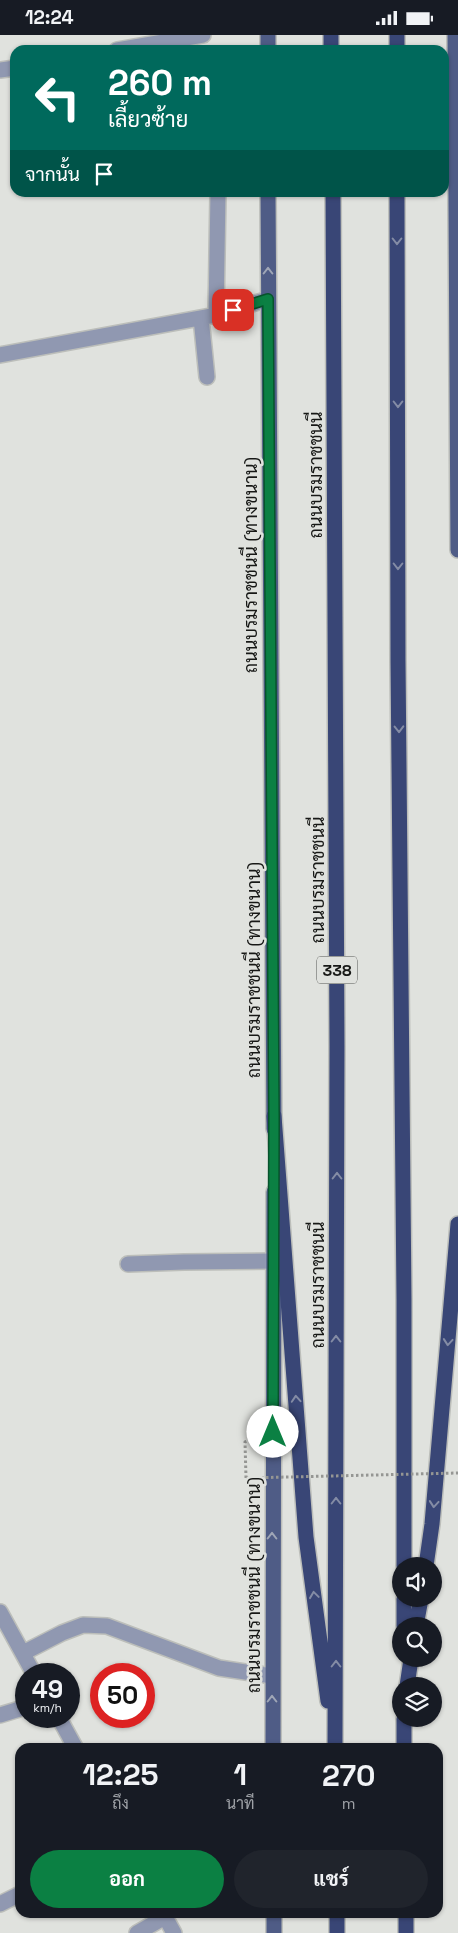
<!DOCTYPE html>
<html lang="th">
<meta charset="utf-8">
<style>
:root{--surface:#171b24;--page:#20242c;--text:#f1f3f6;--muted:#9ea1a6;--accent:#0b8043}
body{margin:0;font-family:"Space Grotesk",Sarabun,sans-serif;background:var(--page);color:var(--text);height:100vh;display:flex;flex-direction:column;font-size:19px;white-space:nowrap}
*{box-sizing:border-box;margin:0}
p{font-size:16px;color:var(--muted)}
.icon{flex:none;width:28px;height:28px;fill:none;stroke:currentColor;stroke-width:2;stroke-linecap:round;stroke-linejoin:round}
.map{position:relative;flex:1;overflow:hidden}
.details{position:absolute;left:15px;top:1708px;width:428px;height:175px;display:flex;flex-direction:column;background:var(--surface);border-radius:15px;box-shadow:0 1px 4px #0004}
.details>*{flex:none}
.guide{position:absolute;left:10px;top:10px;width:439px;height:152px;border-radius:15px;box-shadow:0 1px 4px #0004;background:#00695c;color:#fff;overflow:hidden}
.controls{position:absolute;left:392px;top:1522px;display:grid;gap:10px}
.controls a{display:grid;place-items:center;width:50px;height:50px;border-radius:50%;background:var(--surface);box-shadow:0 1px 4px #0004;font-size:25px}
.speed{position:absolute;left:15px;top:1628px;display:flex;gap:10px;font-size:25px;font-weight:700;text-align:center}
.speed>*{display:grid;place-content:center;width:65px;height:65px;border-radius:50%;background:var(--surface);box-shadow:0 1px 4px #0004;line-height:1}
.speed small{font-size:12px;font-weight:400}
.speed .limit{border:8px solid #d22;background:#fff;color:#111}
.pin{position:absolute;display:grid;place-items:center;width:42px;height:42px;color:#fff;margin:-21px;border-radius:10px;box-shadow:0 2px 8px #0006}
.me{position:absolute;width:55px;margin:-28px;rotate:0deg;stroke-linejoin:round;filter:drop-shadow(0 0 4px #0008)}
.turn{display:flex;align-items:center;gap:18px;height:105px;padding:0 15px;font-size:22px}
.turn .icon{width:65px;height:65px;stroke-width:2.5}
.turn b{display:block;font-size:35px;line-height:42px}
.then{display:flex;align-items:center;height:48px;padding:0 15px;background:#0003;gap:10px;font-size:19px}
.eta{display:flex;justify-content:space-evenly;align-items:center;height:85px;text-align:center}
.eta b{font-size:30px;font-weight:700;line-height:35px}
.button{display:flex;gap:10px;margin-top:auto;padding:10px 15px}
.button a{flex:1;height:58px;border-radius:30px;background:var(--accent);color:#fff;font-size:20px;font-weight:700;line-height:58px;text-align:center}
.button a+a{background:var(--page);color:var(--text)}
.status{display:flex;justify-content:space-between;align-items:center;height:35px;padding:0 25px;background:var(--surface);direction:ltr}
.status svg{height:14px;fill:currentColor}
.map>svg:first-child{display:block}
</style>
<div class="status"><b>12:24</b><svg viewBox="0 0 49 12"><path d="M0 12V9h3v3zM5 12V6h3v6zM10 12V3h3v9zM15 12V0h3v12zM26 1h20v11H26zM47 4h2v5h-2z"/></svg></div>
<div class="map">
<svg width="458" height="1898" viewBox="0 0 458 1898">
<rect width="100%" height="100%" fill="#e0e2de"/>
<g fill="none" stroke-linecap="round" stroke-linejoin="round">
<defs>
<path id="minor" d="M117 15 203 0
M0 35 15 33
M216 280 218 158
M201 283 207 342
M0 320 216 280 268 264
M128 1229 184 1227 273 1226
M0 1577 34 1639
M23 1618 62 1598 83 1590 107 1591 219 1633 272 1641
M0 1680 26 1672
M58 1681 75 1712
M0 1869 20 1859
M163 1878 174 1898
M137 1898 165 1882"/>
<path id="major" d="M455 0 458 515
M268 15V0
M268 158 274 1094
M273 1712 274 1157
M274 1878V1898"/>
<path id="highway" d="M331 0V15
M397 0V15
M333 158 337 1011 335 1712
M397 158 398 626 404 1264V1531
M274 1081 306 1502 328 1666
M426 1531 432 1489 458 1189
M404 1591V1564
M416 1591 421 1564
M407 1651 411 1624
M404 1684V1712
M337 1878V1898
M406 1898V1878"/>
</defs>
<use href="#minor" stroke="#bcbeba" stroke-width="18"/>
<use href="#major" stroke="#bcbeba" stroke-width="18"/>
<use href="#highway" stroke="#bcbeba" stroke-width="18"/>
<path stroke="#959693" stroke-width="3" stroke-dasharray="2.5 2.5" stroke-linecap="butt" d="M246 1443 245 1407 250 1405"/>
<use href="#minor" stroke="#9098b1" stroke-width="15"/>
<use href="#major" stroke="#4f5c86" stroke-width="15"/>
<use href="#highway" stroke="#394676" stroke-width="15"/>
<path stroke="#959693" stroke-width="3" stroke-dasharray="2.5 2.5" stroke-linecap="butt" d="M246 1443 458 1438"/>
</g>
<defs><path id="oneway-chevron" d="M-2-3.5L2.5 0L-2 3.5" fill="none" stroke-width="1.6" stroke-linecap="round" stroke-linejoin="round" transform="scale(1.25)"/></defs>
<g stroke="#848ca5">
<use href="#oneway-chevron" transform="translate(397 206) rotate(90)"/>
<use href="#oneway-chevron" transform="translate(398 369) rotate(90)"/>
<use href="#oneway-chevron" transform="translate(398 531) rotate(90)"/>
<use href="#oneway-chevron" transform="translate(399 694) rotate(89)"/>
<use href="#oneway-chevron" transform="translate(337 1141) rotate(-90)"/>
<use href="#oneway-chevron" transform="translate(336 1304) rotate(-90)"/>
<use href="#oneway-chevron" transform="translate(448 1307) rotate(95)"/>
<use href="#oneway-chevron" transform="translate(296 1364) rotate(-94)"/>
<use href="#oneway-chevron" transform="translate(336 1466) rotate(-90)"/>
<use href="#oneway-chevron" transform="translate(434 1469) rotate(95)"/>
<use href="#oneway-chevron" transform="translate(314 1560) rotate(-98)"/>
<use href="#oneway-chevron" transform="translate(336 1629) rotate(-90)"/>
</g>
<g stroke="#9fa6b6">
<use href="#oneway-chevron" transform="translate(268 236) rotate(-90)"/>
<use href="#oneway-chevron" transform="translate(272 1501) rotate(-90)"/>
<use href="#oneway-chevron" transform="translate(272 1664) rotate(-90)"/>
</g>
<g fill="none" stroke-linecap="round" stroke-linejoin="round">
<defs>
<path id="route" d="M233 275 268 264 274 1081 273 1397"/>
</defs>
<use href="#route" stroke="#07532c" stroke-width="12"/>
<use href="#route" stroke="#0b8043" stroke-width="9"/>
</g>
<g text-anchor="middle" stroke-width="5" stroke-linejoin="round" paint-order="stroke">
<rect fill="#e0e2de" stroke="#535552" stroke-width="1" x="317" y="921.5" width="40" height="27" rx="4"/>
<g font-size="16" font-weight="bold" fill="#171816">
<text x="337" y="941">338</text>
</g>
<g font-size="18" fill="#171816" stroke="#e0e2de">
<text transform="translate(316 440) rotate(-90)" y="6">ถนนบรมราชชนนี</text>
<text transform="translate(251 530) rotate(-90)" y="6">ถนนบรมราชชนนี (ทางขนาน)</text>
<text transform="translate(318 845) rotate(-90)" y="6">ถนนบรมราชชนนี</text>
<text transform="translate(254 935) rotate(-90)" y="6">ถนนบรมราชชนนี (ทางขนาน)</text>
<text transform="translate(318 1250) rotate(-90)" y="6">ถนนบรมราชชนนี</text>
<text transform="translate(254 1550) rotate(-90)" y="6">ถนนบรมราชชนนี (ทางขนาน)</text>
</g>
</g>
</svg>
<div class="controls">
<a><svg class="icon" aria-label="sound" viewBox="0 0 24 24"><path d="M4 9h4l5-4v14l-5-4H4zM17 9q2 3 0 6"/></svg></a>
<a><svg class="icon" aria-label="search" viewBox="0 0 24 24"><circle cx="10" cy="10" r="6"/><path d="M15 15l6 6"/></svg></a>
<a><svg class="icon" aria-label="layers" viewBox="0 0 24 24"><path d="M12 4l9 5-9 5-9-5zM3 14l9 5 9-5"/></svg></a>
</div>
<div class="speed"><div>49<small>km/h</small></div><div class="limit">50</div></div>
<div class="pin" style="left:233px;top:275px;background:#d93025"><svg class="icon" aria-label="arrive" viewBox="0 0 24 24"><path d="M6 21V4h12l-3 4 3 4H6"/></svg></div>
<svg class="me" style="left:273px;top:1397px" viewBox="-20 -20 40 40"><circle r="19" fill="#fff"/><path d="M0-13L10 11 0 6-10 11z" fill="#0b8043"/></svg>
<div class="guide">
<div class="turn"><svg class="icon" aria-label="left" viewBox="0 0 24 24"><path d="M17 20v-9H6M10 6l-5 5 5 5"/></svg><div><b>260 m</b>เลี้ยวซ้าย</div></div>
<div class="then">จากนั้น<svg class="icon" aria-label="arrive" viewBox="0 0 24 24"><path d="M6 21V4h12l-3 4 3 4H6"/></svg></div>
</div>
<section class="details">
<div class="eta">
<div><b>12:25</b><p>ถึง</p></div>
<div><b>1</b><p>นาที</p></div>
<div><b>270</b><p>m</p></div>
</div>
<div class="button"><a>ออก</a><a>แชร์</a></div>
</section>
</div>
